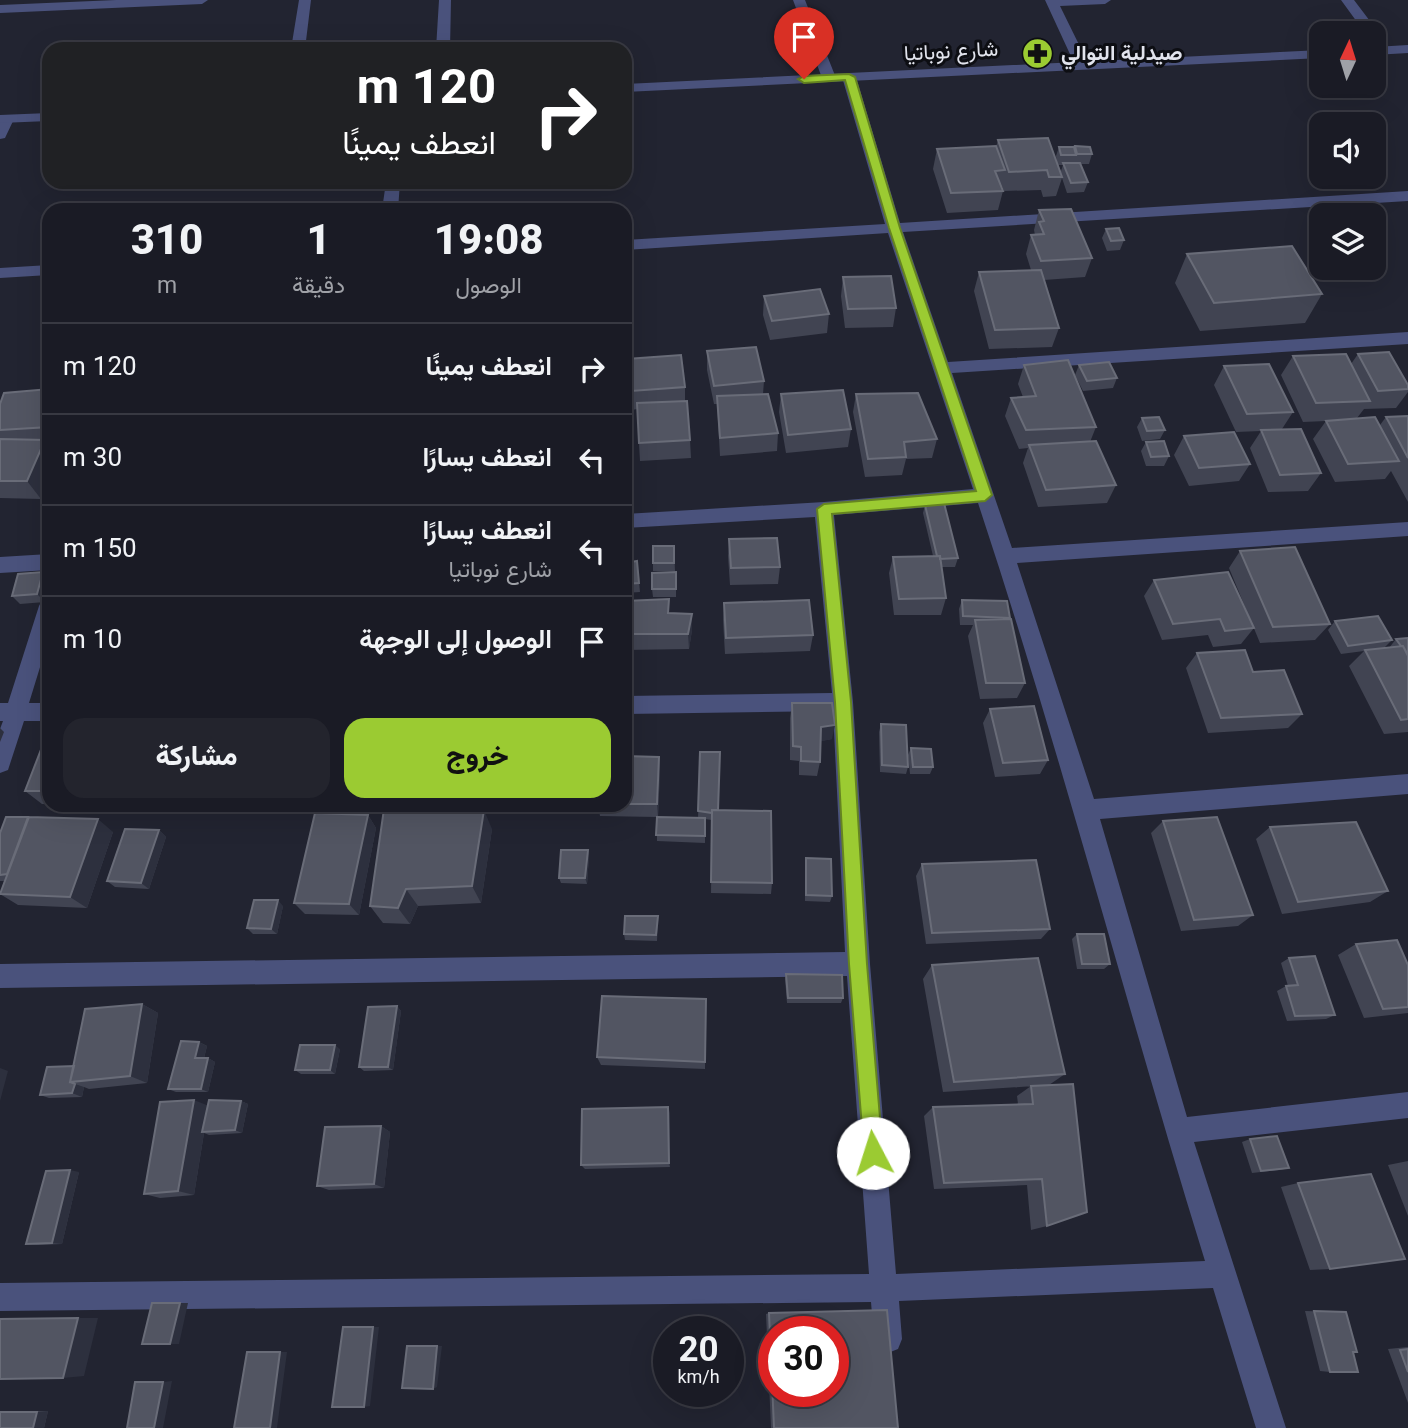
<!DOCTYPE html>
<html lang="ar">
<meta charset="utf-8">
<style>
:root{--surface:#1a1b25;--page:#23242d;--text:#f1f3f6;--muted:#9fa1a7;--line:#383942;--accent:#9bcb32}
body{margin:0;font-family:Georgia,Vazirmatn,serif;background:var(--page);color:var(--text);direction:rtl;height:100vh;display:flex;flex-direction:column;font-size:26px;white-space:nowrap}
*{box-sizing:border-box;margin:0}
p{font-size:23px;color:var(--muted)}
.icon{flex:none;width:38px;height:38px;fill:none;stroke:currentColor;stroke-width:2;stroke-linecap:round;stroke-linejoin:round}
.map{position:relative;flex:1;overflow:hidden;direction:ltr}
.details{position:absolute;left:42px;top:203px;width:590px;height:609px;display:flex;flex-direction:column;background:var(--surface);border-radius:21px;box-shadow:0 7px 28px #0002,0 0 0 2px var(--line);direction:rtl}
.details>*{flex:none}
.top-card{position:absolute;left:42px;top:42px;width:590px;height:147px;border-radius:21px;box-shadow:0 7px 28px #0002,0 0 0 2px var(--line);direction:rtl;background:#202124;color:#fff;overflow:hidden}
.needle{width:46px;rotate:4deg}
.controls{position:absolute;left:1309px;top:21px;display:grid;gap:14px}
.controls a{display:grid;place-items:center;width:77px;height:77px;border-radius:14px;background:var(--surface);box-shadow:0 7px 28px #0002,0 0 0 2px var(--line);font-size:35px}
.speed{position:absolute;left:653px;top:1316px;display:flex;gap:14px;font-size:35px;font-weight:700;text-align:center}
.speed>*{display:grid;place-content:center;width:91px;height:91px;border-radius:50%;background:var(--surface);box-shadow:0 7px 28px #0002,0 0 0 2px var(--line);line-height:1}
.speed small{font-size:18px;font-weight:400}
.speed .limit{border:10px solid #d22;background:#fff;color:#111}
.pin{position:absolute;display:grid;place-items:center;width:60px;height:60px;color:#fff;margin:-72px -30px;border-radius:50% 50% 50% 0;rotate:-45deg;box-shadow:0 0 7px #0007}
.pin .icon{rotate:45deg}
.me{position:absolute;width:77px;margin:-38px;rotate:355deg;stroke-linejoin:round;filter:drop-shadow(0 0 5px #0008)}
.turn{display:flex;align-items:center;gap:24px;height:147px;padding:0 21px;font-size:32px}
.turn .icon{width:91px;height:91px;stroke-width:2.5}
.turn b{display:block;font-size:49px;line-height:60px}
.eta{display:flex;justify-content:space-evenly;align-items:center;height:119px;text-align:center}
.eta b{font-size:42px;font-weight:800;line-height:49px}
.primary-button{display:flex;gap:14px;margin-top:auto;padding:14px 21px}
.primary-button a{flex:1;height:80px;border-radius:21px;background:var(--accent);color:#111;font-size:28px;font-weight:800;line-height:80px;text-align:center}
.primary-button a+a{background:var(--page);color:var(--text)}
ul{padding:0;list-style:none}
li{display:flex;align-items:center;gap:21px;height:91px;padding:0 21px;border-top:2px solid var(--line)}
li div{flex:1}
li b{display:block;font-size:26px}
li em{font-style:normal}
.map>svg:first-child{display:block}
</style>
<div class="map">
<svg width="1408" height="1428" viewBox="0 0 1408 1428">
<rect width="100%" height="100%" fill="#222431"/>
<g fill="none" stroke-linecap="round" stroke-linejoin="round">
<path fill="#4a527c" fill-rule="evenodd" d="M116 0H208L202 4 0 13V5Z
M299 0H311L305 49H291Z
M439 0H451L450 49H436Z
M793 0H805L836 78 834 81 829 82 822 78Z
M1045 0H1111L1105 4 1060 6 1089 65 1087 68 1082 69 1075 65Z
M1341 0H1354L1379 33 1377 36 1365 33Z
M849 73 856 77 900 223 1408 191V201L903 232 948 362 1408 332V344L952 373 1012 548 1408 522V536L1017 563 1094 799 1408 774V794L1100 819 1187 1117 1408 1092V1118L1194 1142 1286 1428H1256L1213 1288 899 1301 902 1339 898 1349 888 1353 878 1349 874 1339 871 1302 0 1311V1283L869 1274 847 976 0 988V964L845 952 833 711 625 714V696L832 693 815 517 625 528V514L824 502 973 489 888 233 625 250V240L885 224 842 77ZM978 503C1061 753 1127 1009 1205 1261L896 1274 870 964 853 702 834 515Z
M7 115 14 119 5 138 0 139V119Z
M386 182H400L398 210H382Z
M49 265V275L0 278V268Z
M49 554V570L0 573V557Z
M49 598V638L29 703H49V721H24L8 770 0 773V729L3 721H0V703H8L39 606 42 600Z"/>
<path fill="#4a527c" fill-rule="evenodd" d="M1408 45V53L1374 55V47Z
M1321 50V58L625 92V84Z
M49 113V121L0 123V115Z"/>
</g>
<path fill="#414452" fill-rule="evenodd" d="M998 140 1057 163 1056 156 1059 147 1074 149 1075 146 1092 154 1089 164H1080L1088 182 1084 192 1067 193 1062 178 1056 196 1043 197 1041 190 1004 191 1001 184 1003 191 998 210 947 213 933 169 937 149 996 147ZM1058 165H1063L1061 171Z
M1039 210 1092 258 1085 277 1044 280 1059 328 1052 347 989 349 974 291 979 272 1031 270 1026 254 1031 235H1035L1034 230Z
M1106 229 1124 240 1120 250 1107 251 1102 238Z
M1187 254 1322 294 1305 323 1200 331 1175 283Z
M843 277 896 308 893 327 845 328 841 296Z
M764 296 829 314 827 333 770 340 763 315Z
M707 351 764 381 763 394 778 433 777 451 720 456 717 404H714L707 370Z
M1358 354 1408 385V392L1396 408 1364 409 1357 418 1380 425 1386 417 1408 416V502L1391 471 1385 479 1335 482 1313 439 1326 421 1303 422 1281 375 1293 356 1351 364Z
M627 359 685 387V401L690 440 691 458 640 461 637 409 632 410Z
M1024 365 1096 427 1090 442 1116 485 1107 503 1038 507 1023 463 1028 448 1019 449 1005 416 1011 398 1023 397 1018 384Z
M1079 365 1117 378 1113 388 1083 391 1075 375Z
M1224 366 1293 412 1282 429 1321 473 1308 491 1268 492 1250 448 1261 431 1236 432 1214 385Z
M49 389V485L48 483 41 499 0 498V404Z
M781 394 851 429 848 447 786 453 779 412Z
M856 394 937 439 932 458 906 459 902 475 865 477 853 412Z
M1142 418 1165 430 1160 439 1142 441 1137 427Z
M1184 436 1250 464 1239 481 1189 486 1174 455Z
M1146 442 1169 456 1164 466H1146L1141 451Z
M925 505 958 558 955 567H941L946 598 941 615H894L889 573 893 557 933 556 923 513Z
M729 539 780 567 778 584 730 585 728 556Z
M653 546H674L675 571H653Z
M1240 551 1330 624 1315 640 1260 643 1229 568Z
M637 561 640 592 625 593V563Z
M43 572 45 602 20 604 12 596Z
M676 572V597H653L652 589Z
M1154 580 1254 628 1241 644 1213 647 1208 635 1162 640 1144 596Z
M669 599V613L692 630 689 649 625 650V601Z
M962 600 1010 618 1025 683 1017 698 980 699 968 636 973 625H960L959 609Z
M724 603 813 635 810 651 725 654 723 620Z
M1335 621 1392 640 1384 648H1389L1396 639 1408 638V732L1384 734 1349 666 1364 651 1341 654 1328 630Z
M1197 653 1302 714 1288 728 1208 733 1186 668Z
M792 703 832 739 820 741V762L817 776 799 775V761L790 760V718Z
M990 709 1048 760 1040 774 995 777 983 723Z
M881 724 908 767 906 774 880 772 879 732Z
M49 747V804H42L25 791Z
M911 748 933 767 930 774H910L908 755Z
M700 752 718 810 772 883 771 894 711 893 712 820 705 819V843L657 841V817L600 816 598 805H625V756L659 757 660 771 658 817 698 818Z
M72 805H134L133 807Z
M262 805H293L292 813H268Z
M368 815 376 828 359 915 305 914 294 903Z
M28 817 113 832 87 908 18 905 0 894 4 881H0V833Z
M1163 821 1253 915 1238 926 1181 931 1151 833Z
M1270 827 1388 891 1370 902 1282 914 1256 839Z
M492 829 481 903 418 906 410 924 383 923 370 906Z
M159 830 166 837 149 889 115 887 107 881Z
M588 850 589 856 587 884 561 883 559 878Z
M806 858 832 896 830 902 805 901V864Z
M922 864 1050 929 1041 939 926 944 916 876Z
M283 906 277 934H253L247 928Z
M658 916 657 941 625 940 624 934Z
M1077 934 1110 964 1104 969H1077L1072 939Z
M1356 944 1408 965V1013L1364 1018 1338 955Z
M1289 958 1335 1015 1326 1019 1287 1021 1277 991 1286 986H1288L1281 963Z
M932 965 1065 1074 1049 1085 943 1092 923 979Z
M786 974 843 998 841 1003H787L785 979Z
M706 999 705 1069 601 1065 597 1057Z
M142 1004 158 1013 147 1083 89 1089 84 1087 82 1097 49 1098 40 1095Z
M397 1006 401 1011 393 1070 364 1071 359 1067Z
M199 1042 207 1046 204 1058H208L215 1062 208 1092H176L168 1089Z
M340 1049 335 1074H301L295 1070Z
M1073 1084 1047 1226 1031 1230 1027 1185 934 1189 924 1116 933 1107 1018 1104 1017 1096 1031 1086Z
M241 1101 248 1104 242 1133 209 1135 204 1133 194 1195 160 1198 144 1194 207 1106Z
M668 1107 670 1167 585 1169 581 1165Z
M381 1126 390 1132 384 1188 329 1190 317 1186Z
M1250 1139 1289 1168 1280 1170 1252 1173 1242 1142Z
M1408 1161V1216L1388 1165Z
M79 1172 62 1244 37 1245 26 1244Z
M1298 1183 1330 1269 1310 1270 1281 1187Z
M1305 1311 1346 1312 1353 1352 1330 1372 1320 1371Z
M769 1313 898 1428H771L766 1314Z
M1408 1347V1403L1388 1349Z
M0 1411H48L44 1428H0Z"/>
<path fill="#2d303e" d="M45 440 49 445V478H44L48 483 41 499 27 481Z
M43 572 49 579V585L45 602 37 594Z
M692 614V630L689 649 688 634Z
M835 725 832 739 818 742 821 727Z
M0 728 4 732 0 742Z
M659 757 660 771 658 817 657 804Z
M285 805H293L292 813Z
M484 810 492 829 481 903 472 886Z
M368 815 376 828 359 915 349 904Z
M98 819 113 832 87 908 70 897Z
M159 830 166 837 149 889 141 883Z
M588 850 589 856 587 884 585 878Z
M406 889 418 906 410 924 398 908Z
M278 900 283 906 277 934 271 929Z
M142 1004 158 1013 147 1083 130 1076Z
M397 1006 401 1011 393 1070 388 1067Z
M199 1042 207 1046 203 1062 195 1058Z
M335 1045 340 1049 335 1074 330 1070Z
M208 1058 215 1062 208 1092 201 1089Z
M0 1068 8 1071 0 1101Z
M75 1084 84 1087 82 1097 72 1093Z
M194 1100 209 1106 202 1132 204 1133 194 1195 178 1191Z
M241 1101 248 1104 242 1133 235 1130Z
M668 1107 670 1113V1167L669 1163Z
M381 1126 390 1132 384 1188 374 1184Z
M70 1170 79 1172 62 1244 52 1243Z
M180 1303H188L179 1344H170Z
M78 1318H98L84 1376 63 1378Z
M373 1327H379L370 1406 364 1407Z
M437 1346H442L437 1387 433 1389Z
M280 1352H287L277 1428H270Z
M172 1381 163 1428H154L163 1382Z
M48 1411 44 1428H33L37 1412Z"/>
<path fill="#525562" stroke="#696c78" stroke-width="2" fill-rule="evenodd" d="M1048 138 1062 177H1049L1047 170 1009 172 998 140Z
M996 146 1005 170 995 171 1003 191 951 193 937 149Z
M1075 146 1090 147 1092 154H1077Z
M1059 147H1074L1076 155H1061Z
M1063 163H1080L1088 182 1071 183Z
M1071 209 1092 258 1041 261 1031 235 1044 234 1039 222 1044 221 1039 210Z
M1119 228 1124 240 1111 241 1106 229Z
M1292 246 1322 294 1214 303 1187 254Z
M1041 270 1059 328 995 330 979 272Z
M891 276 896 308 848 309 843 277Z
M820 289 829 314 772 321 764 296Z
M756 347 764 381 714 386 707 351Z
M1389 352 1408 385V389L1378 391 1358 354Z
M1346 354 1370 401 1316 403 1293 356Z
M681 355 685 387 631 391 627 359Z
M1068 360 1096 427 1026 430 1011 398 1036 396 1024 365Z
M1109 362 1117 378 1087 381 1079 365Z
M1269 364 1293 412 1247 414 1224 366Z
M49 389V427L0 430V404L4 393Z
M843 390 851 429 788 435 781 394Z
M918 393 937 439 904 442 906 457 868 459 856 394Z
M768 394 778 433 720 438 717 396Z
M687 401 690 440 639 443 637 403Z
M1408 416V458L1386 417Z
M1159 417 1165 430 1147 431 1142 418Z
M1375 417 1399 461 1348 464 1326 421Z
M1301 429 1321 473 1280 475 1261 430Z
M1234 432 1250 464 1199 468 1184 436Z
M0 439 45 440 27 481H0Z
M1096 441 1116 485 1046 490 1029 445Z
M1164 441 1169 456 1151 457 1146 442Z
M49 466V478H44Z
M944 503 958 558 940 559V556H937L925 505Z
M777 538 780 567 731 568 729 539Z
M653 546H674V563H653Z
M1295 547 1330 624 1273 627 1240 551Z
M940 556 946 598 899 599 893 557Z
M637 561 639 583 625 584V563Z
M43 572 37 594 12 596 18 574Z
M676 572V589H652V573Z
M1228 572 1254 628 1225 631 1220 619 1173 624 1154 580Z
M669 599 668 613 692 614 688 634H625V601Z
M809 600 813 635 726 638 724 603Z
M962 600 1007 601 1010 618 963 616Z
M1378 616 1392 640 1348 646 1335 621Z
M1011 619 1025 683H986L975 620Z
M1408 638V655L1403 646H1401L1396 639Z
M1403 646 1408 656V719L1401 720 1365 650Z
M1245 650 1253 672 1284 670 1302 714 1221 718 1197 653Z
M792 703H832L835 725 821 727 820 762 801 761V747L793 746Z
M1034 706 1048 760 1003 763 990 709Z
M881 724 906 725 908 767 882 765Z
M42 747H49V791H25Z
M911 748 931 749 933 767H913Z
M700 752H720L718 810H712V813L698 811Z
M625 756 659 757 657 804H625Z
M384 809 484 810 472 886 406 889 398 908 370 906Z
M712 810 771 811 772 883 711 882Z
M315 813 368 815 349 904 294 903Z
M6 817H28L7 874 0 875V833Z
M29 817 98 819 70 897 0 894Z
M657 817 705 818V836L656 835Z
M1217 817 1253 915 1194 920 1163 821Z
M1356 822 1388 891 1298 902 1270 827Z
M125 829 159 830 141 883 107 881Z
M561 850H588L585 878H559Z
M806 858 831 859 832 896 806 895Z
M1036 860 1050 929 932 933 922 864Z
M254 900H278L271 929 247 928Z
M625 916H658L656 935 624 934Z
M1077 934H1104L1110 964H1082Z
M1397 940 1408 965V1007L1383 1009 1356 944Z
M1315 956 1335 1015 1295 1016 1286 986 1298 985 1289 958Z
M1038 958 1065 1074 954 1082 932 965Z
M786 974 842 975 843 998H788Z
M602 996 706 999 705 1062 597 1057Z
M142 1004 130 1076 70 1082 85 1009Z
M397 1006 388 1067H359L368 1007Z
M181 1041 199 1042 195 1058H208L201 1089H168Z
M300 1045H335L330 1070H295Z
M74 1066 70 1082 75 1084 72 1093 40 1095 47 1067Z
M1073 1084 1087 1212 1047 1226 1042 1179 944 1183 933 1107 1033 1104 1031 1086Z
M194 1100 178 1191 144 1194 160 1102Z
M209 1100 241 1101 235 1130 202 1132Z
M668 1107 669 1163 581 1165 582 1109Z
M381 1126 374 1184 317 1186 325 1127Z
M1277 1136 1289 1168 1261 1171 1250 1139Z
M70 1170 52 1243 26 1244 46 1171Z
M1371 1174 1405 1259 1330 1269 1298 1183Z
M152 1303H180L170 1344H142Z
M887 1310 898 1428H774L769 1313ZM774 1332H833V1391H774Z
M1314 1311 1346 1312 1357 1352H1353L1358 1372H1330Z
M78 1318 63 1378 0 1379V1319Z
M343 1327H373L364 1407H332Z
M407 1346H437L433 1389 402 1388Z
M1408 1349V1372L1400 1350Z
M247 1352H280L270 1428H234Z
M135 1382H163L154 1428H127Z
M0 1412H37L33 1428H0Z"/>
<path fill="#9bcb32" stroke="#658420" stroke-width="2" d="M849 74 855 77 900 228 992 495 985 501 832 514 851 702 867 964 883 1153 880 1160 873 1163 866 1160 864 1153 849 964 835 702 817 509 824 504 976 491 889 228 845 80 804 83 798 79 804 76Z"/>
<defs>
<symbol id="pharmacy-disc" viewBox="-11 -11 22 22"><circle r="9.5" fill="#9bcb32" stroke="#0d0e13"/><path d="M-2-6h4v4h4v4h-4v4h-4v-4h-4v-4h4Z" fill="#111"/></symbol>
</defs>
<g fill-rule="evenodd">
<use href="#pharmacy-disc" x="1020" y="36" width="35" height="35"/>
</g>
<g text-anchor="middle" stroke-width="6" stroke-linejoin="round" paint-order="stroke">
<g font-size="21" fill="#e2e4ed" stroke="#0d0e13">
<text transform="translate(951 51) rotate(-3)" y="7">شارع نوباتيا</text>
</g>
<g font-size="21" font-weight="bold" fill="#e2e4ed" stroke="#0d0e13" text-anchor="start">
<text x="1061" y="60">صيدلية التوالي</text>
</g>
</g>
</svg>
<div class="controls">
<a><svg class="needle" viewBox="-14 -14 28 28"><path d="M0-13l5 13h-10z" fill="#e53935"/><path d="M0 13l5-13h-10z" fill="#9fa1a7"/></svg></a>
<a><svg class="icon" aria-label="sound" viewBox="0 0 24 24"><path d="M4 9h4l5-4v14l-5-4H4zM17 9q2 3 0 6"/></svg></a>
<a><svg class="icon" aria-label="layers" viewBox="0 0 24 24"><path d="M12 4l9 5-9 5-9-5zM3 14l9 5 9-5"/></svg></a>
</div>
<div class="speed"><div>20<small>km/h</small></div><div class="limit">30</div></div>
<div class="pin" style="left:804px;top:79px;background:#d93025"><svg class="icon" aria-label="arrive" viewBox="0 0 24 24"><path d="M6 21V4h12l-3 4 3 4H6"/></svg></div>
<svg class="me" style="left:873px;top:1153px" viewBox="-20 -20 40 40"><circle r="19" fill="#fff"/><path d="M0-13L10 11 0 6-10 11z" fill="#9bcb32"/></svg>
<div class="top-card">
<div class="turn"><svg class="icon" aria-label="right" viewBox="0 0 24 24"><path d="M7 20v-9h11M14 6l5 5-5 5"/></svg><div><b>120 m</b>انعطف يمينًا</div></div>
</div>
<section class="details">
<div class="eta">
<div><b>19:08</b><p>الوصول</p></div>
<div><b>1</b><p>دقيقة</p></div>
<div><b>310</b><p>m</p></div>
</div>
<ul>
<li><svg class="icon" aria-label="right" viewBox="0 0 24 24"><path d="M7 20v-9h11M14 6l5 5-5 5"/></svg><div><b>انعطف يمينًا</b></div><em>120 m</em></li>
<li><svg class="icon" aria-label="left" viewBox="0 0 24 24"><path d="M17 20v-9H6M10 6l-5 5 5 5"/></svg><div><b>انعطف يسارًا</b></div><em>30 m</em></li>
<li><svg class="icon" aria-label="left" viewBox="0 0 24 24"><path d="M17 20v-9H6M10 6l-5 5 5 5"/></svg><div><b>انعطف يسارًا</b><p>شارع نوباتيا</p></div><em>150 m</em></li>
<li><svg class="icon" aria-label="arrive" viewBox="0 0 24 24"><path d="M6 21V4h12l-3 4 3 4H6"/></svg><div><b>الوصول إلى الوجهة</b></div><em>10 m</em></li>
</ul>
<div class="primary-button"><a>خروج</a><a>مشاركة</a></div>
</section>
</div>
